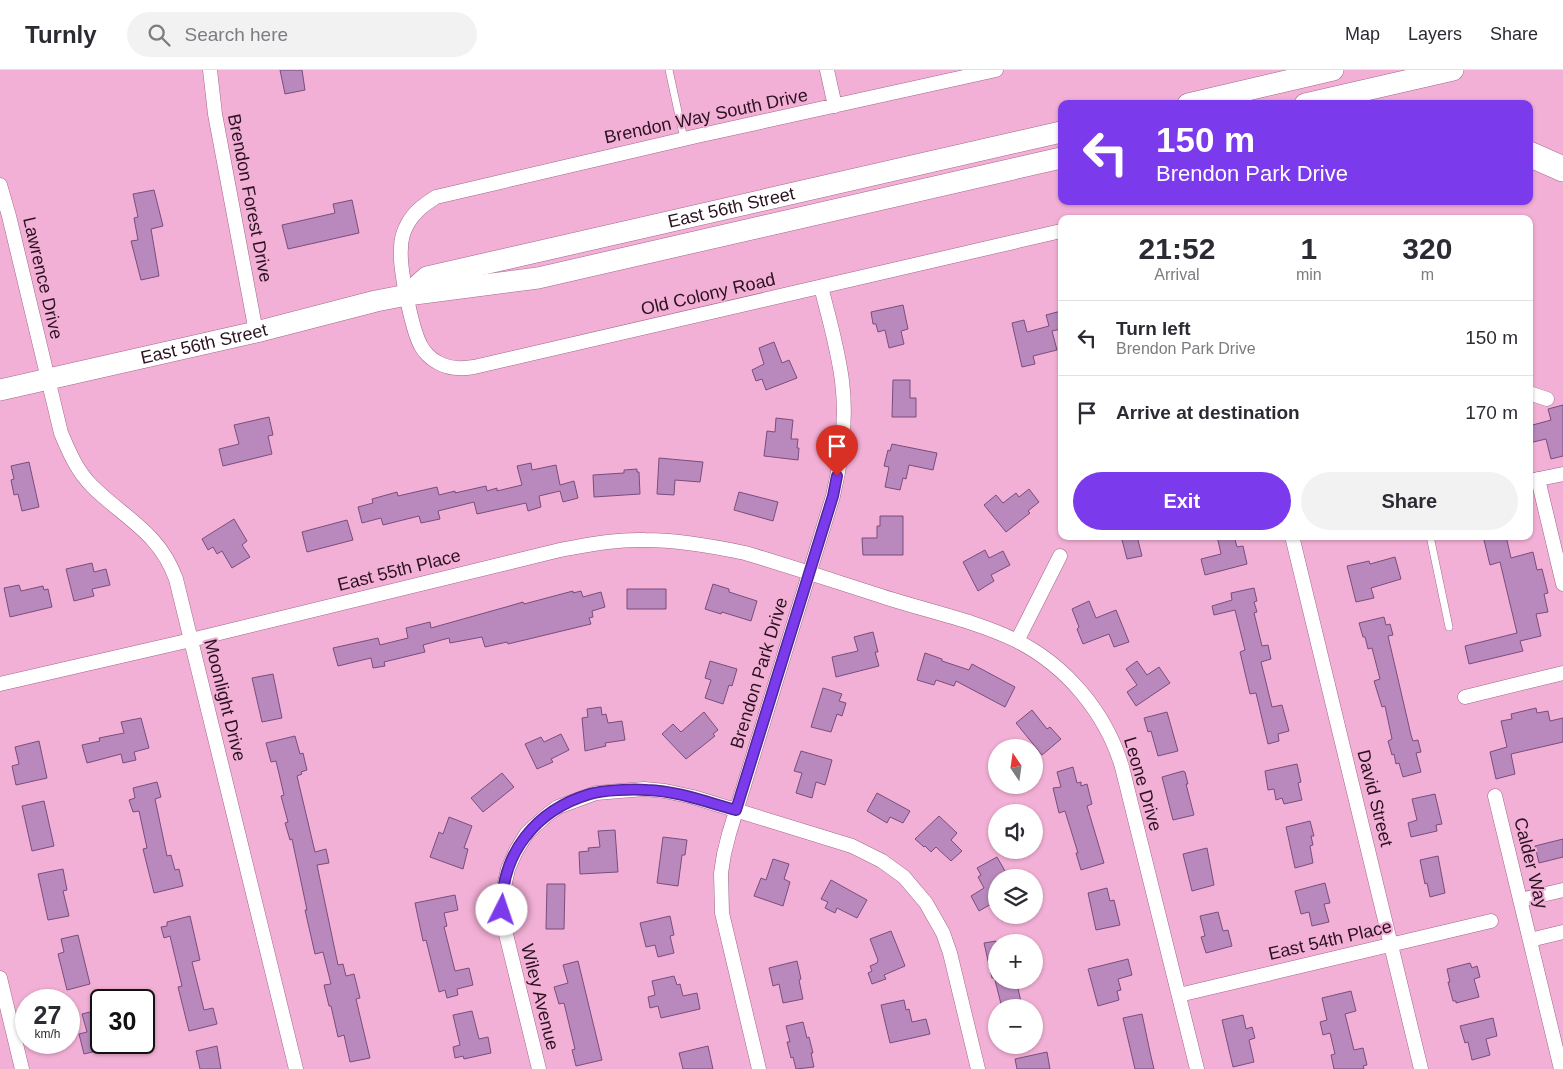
<!DOCTYPE html>
<meta charset="utf-8">
<style>
:root{--surface:#fff;--page:#f2f2f3;--text:#2b2b33;--muted:#7c7c81;--line:#e1e1e2;--accent:#7c3aed}
body{margin:0;font-family:Helvetica,sans-serif;background:var(--page);color:var(--text);height:100vh;display:flex;flex-direction:column;font-size:19px;white-space:nowrap}
*{box-sizing:border-box;margin:0}
p{font-size:16px;color:var(--muted)}
.icon{flex:none;width:28px;height:28px;fill:none;stroke:currentColor;stroke-width:2;stroke-linecap:round;stroke-linejoin:round}
.map{position:relative;flex:1;overflow:hidden}
.panel{position:absolute;left:1058px;top:145px;width:475px;height:325px;display:flex;flex-direction:column;background:var(--surface);border-radius:10px;box-shadow:0 1px 4px #0004}
.panel>*{flex:none}
.hud{position:absolute;left:1058px;top:30px;width:475px;height:105px;border-radius:10px;box-shadow:0 1px 4px #0004;background:#7c3aed;color:#fff;overflow:hidden}
.needle{width:32px;rotate:347deg}
.buttons{position:absolute;left:988px;top:669px;display:grid;gap:10px}
.buttons a{display:grid;place-items:center;width:55px;height:55px;border-radius:50%;background:var(--surface);box-shadow:0 1px 4px #0004;font-size:25px}
.speed{position:absolute;left:15px;top:919px;display:flex;gap:10px;font-size:25px;font-weight:700;text-align:center}
.speed>*{display:grid;place-content:center;width:65px;height:65px;border-radius:50%;background:var(--surface);box-shadow:0 1px 4px #0004;line-height:1}
.speed small{font-size:12px;font-weight:400}
.speed .limit{border:2px solid #111;border-radius:8px;background:#fff;color:#111}
.pin{position:absolute;display:grid;place-items:center;width:42px;height:42px;color:#fff;margin:-51px -21px;border-radius:50% 50% 50% 0;rotate:-45deg;box-shadow:0 0 5px #0007}
.pin .icon{rotate:45deg}
.me{position:absolute;width:55px;margin:-28px;rotate:4deg;stroke-linejoin:round;filter:drop-shadow(0 0 4px #0008)}
.turn{display:flex;align-items:center;gap:18px;height:105px;padding:0 15px;font-size:22px}
.turn .icon{width:65px;height:65px;stroke-width:2.5}
.turn b{display:block;font-size:35px;line-height:42px}
.eta{display:flex;justify-content:space-evenly;align-items:center;height:85px;text-align:center}
.eta b{font-size:30px;font-weight:800;line-height:35px}
.primary-button{display:flex;gap:10px;margin-top:auto;padding:10px 15px}
.primary-button a{flex:1;height:58px;border-radius:30px;background:var(--accent);color:#fff;font-size:20px;font-weight:800;line-height:58px;text-align:center}
.primary-button a+a{background:var(--page);color:var(--text)}
ul{padding:0;list-style:none}
li{display:flex;align-items:center;gap:15px;height:75px;padding:0 15px;border-top:1px solid var(--line)}
li div{flex:1}
li b{display:block;font-size:19px}
li em{font-style:normal}
header{display:flex;align-items:center;gap:30px;box-sizing:border-box;height:70px;padding:0 25px;background:var(--surface);border-bottom:1px solid var(--line)}
header strong{font-size:24px}
nav{display:flex;gap:28px;margin-inline-start:auto;font-size:18px}
.search{width:350px;height:45px;background:var(--page);display:flex;align-items:center;gap:12px;box-sizing:border-box;padding:0 18px;border-radius:28px;color:var(--muted);font-size:19px}
.map>svg:first-child{display:block}
</style>
<header>
<strong>Turnly</strong>
<div class="search"><svg class="icon" aria-label="search" viewBox="0 0 24 24"><circle cx="10" cy="10" r="6"/><path d="M15 15l6 6"/></svg>Search here</div>
<nav><a>Map</a><a>Layers</a><a>Share</a></nav>
</header>
<div class="map">
<svg width="1563" height="999" viewBox="0 0 1563 999">
<rect width="100%" height="100%" fill="#f3b0d6"/>
<path fill="#b988bc" stroke="#794d7c" d="M280 0H302L305 20 285 24Z
M154 120 163 156 151 159 159 206 141 210 131 171 138 170 134 148 138 147 133 124Z
M352 130 359 163 288 179 282 155 335 143 333 134Z
M903 235 908 259 901 261 904 274 889 278 885 260 878 262 876 254H873L871 242Z
M1061 241V259L1052 261 1057 280 1033 286 1035 294 1022 297 1012 253 1024 250 1027 262 1049 256 1046 245Z
M774 272 782 293 789 290 797 308 766 320 762 309 756 311 752 300 764 294 759 278Z
M893 310H910V328H916V347H892Z
M1563 335V386L1551 389 1546 369 1529 373V356L1551 350 1548 339Z
M269 347 273 365 268 366 272 384 223 396 219 379 239 374 234 355Z
M776 348 793 350 791 369H798L797 378H799L798 390 764 386 767 361 775 362Z
M892 374 937 383 933 400 909 395 906 409 903 408 900 420 885 417 889 397 884 396 888 380 890 381Z
M659 388 703 392 700 412 675 410 674 425 657 424Z
M29 392 39 437 22 441 18 424 14 425 11 410 14 409 11 396Z
M531 393 532 400 556 395 560 415 574 411 578 428 563 432 560 421 539 426 541 437 528 441 526 433 477 444 474 432 438 441 440 449 421 453 419 446 383 455 381 448 362 453 358 437 373 433 372 429 397 422 398 426 437 417 439 425 455 421V423L486 416 487 421 497 418V421L522 415 517 396Z
M637 399V402H639L640 424 594 427 593 405 624 403V400Z
M1029 419 1039 432 1028 441 1030 443 1006 462 984 435 996 425 1003 433 1016 423 1019 427Z
M739 422 778 432 773 451 734 440Z
M880 446H903V485H863L862 468H877V456H880Z
M234 449 247 471 242 475 250 487 232 498 222 481 217 484 213 477 208 480 202 469Z
M347 450 353 470 307 482 302 462Z
M1121 466H1137L1142 486 1127 489Z
M1217 466H1234L1237 477 1243 476 1247 494 1205 505 1201 489 1221 484Z
M1483 466H1506L1511 488 1533 482 1537 500 1542 499 1548 523 1544 524 1548 542 1536 544 1541 566 1520 571 1523 581 1469 594 1465 576 1517 563 1500 492 1490 495Z
M985 480 989 488 1003 481 1010 495 991 505 994 511 978 521 963 492Z
M1395 487 1401 509 1371 518 1374 528 1356 532 1347 496 1369 491 1370 494Z
M92 493 94 502 106 499 110 515 92 519 94 526 74 531 66 499Z
M713 514 729 519V522L757 531 751 551 722 542 721 544 705 539Z
M19 515 21 521 43 516 44 520 48 519 52 537 10 547 4 518Z
M1254 518 1257 531 1254 532 1257 542 1254 543 1262 576 1268 575 1271 589 1261 592 1272 637 1282 635 1289 661 1278 664 1279 671 1268 674 1256 623 1250 624 1240 582 1245 580 1235 540 1214 545 1212 536 1232 530 1231 523Z
M627 519H666V539H627Z
M573 521V523L581 521 583 527 601 522 605 537 592 541 593 547 589 548 591 554 508 574 507 572 485 577 482 567 450 573 449 568 423 575 425 582 384 592 385 596 373 598 371 588 338 596 333 578 378 568 380 575 408 568 406 558 430 552 431 558 506 537 523 532 524 534Z
M1089 531 1096 548 1116 540 1129 572 1114 577 1109 564 1083 574 1077 559 1079 557 1072 539Z
M1384 547 1386 555 1390 554 1393 565 1388 566 1411 665 1413 671 1418 670 1421 682 1416 683 1421 702 1403 707 1399 693 1396 694 1394 684 1392 685 1388 671 1392 669 1385 636 1382 637 1374 611 1380 609 1372 578 1368 579 1365 567H1363L1359 553Z
M873 562 878 582H875L879 596 836 607 832 587 858 581 854 567Z
M925 583 942 589V591L969 600 972 594 1015 617 1005 637 956 611 954 616 936 610 934 615 917 610Z
M710 591 737 599 732 616 729 615 723 634 705 628 711 610 705 608Z
M1137 591 1147 605 1159 597 1170 613 1136 636 1127 622 1137 615 1126 599Z
M273 604 282 648 262 652 252 608Z
M823 618 842 624 839 631 846 633 842 646 837 644 831 662 811 657Z
M601 637 602 645 606 644 608 653 622 651 625 670 605 673 606 676 585 681 582 648 588 647 587 639Z
M1536 638 1537 643 1548 641 1550 651 1563 648V672L1511 684 1515 704 1496 709 1490 682 1507 677 1501 651 1512 649 1511 644Z
M1032 640 1047 659 1050 657 1061 669 1042 685 1016 653Z
M704 642 718 660 713 664 715 666 686 689 662 664 673 654 681 662Z
M1167 642 1178 681 1158 686 1151 661 1148 662 1144 648Z
M141 648 149 678 134 682 136 690 123 693 121 684 87 693 82 675 100 671 99 668 124 663 121 652Z
M561 664 569 680 551 689 553 692 537 699 525 674 541 667 544 672Z
M295 666 300 684 303 683 307 700 301 702 302 704 297 706 315 782 326 779 329 793 317 795 338 895 343 894 346 906 354 904 360 928 356 929 370 988 350 992 344 965 338 967 331 936H329L324 915 331 914 323 882 315 884 305 840H307L292 769 290 770 285 753 288 752 281 726 284 725 276 691 271 692 266 673Z
M39 671 47 708 16 715 12 696 19 694 15 677Z
M801 681 832 690 825 715 816 712 812 728 796 723 802 703 794 701Z
M1297 694 1301 712 1298 713 1302 730 1284 734 1282 728 1276 730 1274 719 1268 720 1265 701Z
M1073 697 1077 713 1081 712V716L1087 714 1092 734 1087 736 1104 793 1081 800 1076 783H1078L1065 741 1059 743 1053 718 1061 717 1057 702Z
M1183 701 1185 702 1188 714H1186L1194 745 1173 750 1162 707Z
M502 703 514 717 483 742 471 728Z
M157 712 161 727 155 729 167 786 171 785 175 800 179 799 183 816 154 823 143 779 147 778 139 741 133 742 129 730 135 728 133 718Z
M877 723 910 741 903 753 890 747 887 753 867 741Z
M1435 724 1442 754 1436 755 1437 761 1411 767 1408 753 1417 750 1412 729Z
M44 731 54 776 32 781 22 736Z
M939 746 957 763 951 770 962 781 951 791 936 777 931 782 925 776 924 777 915 769Z
M449 747 472 756 464 778 468 779 463 799 430 787 439 762 443 764Z
M1310 751 1314 766H1311L1313 775 1310 776 1313 793 1295 798 1286 757Z
M615 760 618 802 580 804 579 782 589 781 588 778 600 777 598 761Z
M663 767 687 770 685 785H682L678 816 657 813Z
M1563 769V787L1539 793 1535 776Z
M1207 778 1214 815 1192 821 1183 784Z
M1438 786 1445 823 1430 827 1427 813 1425 814 1420 790Z
M997 787 1009 808H996V839L993 833 979 841 971 826 984 818 978 807 981 805 977 798Z
M773 789 789 794 784 809 790 812 783 836 754 826 761 808 766 810Z
M63 799 67 820 63 821 69 846 48 850 38 804Z
M831 810 867 830 857 848 837 838 835 843 825 838 828 832 821 829Z
M1325 813 1330 833 1324 834 1329 852 1312 856 1309 842 1301 844 1295 821Z
M547 814H565L564 859H546Z
M1107 818 1110 831 1114 830 1120 855 1096 860 1088 823Z
M455 825 458 840 444 843 447 856 444 857 455 901 469 898 473 915 457 919 458 925 447 928 445 920 439 922 426 870 423 871 415 833Z
M1218 842 1223 861 1228 860 1232 876 1206 883 1201 867 1205 866 1200 846Z
M190 846 200 890 192 892 204 940 213 938 217 954 189 961 178 917 182 916 170 866 164 868 161 857 167 856V852Z
M670 846 674 865 670 866 674 883 658 887 655 875 646 877 640 853Z
M891 861 905 896 884 905 886 909 872 914 868 903 872 901 870 896 877 893 878 890 870 869Z
M78 865 90 914 67 920 58 884 64 882 61 869Z
M996 871V908H992L984 873Z
M1128 889 1132 905 1118 909 1121 920 1117 921 1119 930 1098 936 1088 899Z
M578 891 602 990 576 996 572 980 575 979 564 933 559 934 554 917 568 913 563 895Z
M797 891 801 909 799 910 803 929 783 933 779 914 773 916 769 898Z
M1470 893 1472 898 1477 896 1480 907 1474 909 1479 927 1456 933V931H1453L1448 912H1450L1447 899Z
M674 906 677 915 680 914 683 926 697 923 700 939 661 948 658 936 650 938 648 927 655 925 652 911Z
M995 910H1016L1022 936 1015 938H1002Z
M1351 921 1356 941 1345 944 1354 980 1363 978 1367 995 1363 996 1364 999H1334L1331 985 1335 984 1330 963 1323 965 1320 952 1327 950 1322 928Z
M904 930 906 940 909 939 912 952 926 949 930 964 890 973 881 935Z
M98 940 101 956V980L84 984 79 964 87 962 82 944Z
M472 941 479 969 488 967 491 983 464 989 463 986 455 988 453 977 460 975 453 945Z
M1142 944 1150 982 1154 999H1135L1123 948Z
M1243 945 1246 959 1252 957 1255 968 1249 970 1254 992 1233 997 1222 950Z
M1493 948 1497 966 1486 969 1490 985 1472 990 1468 972 1465 973 1460 956Z
M803 952 807 968 809 967 813 983H811L814 997 796 999 793 987 791 988 787 972H790L786 956Z
M217 976 221 999H200L196 981Z
M708 976 713 999H683L679 983Z
M1047 982 1050 999H1017L1015 989Z"/>
<g fill="none" stroke-linecap="round" stroke-linejoin="round">
<defs>
<path id="lane" d="M669 0 684 69
M1430 466 1449 557"/>
<path id="street" d="M210 0 215 44 256 262
M827 0 835 36
M996 0 697 66 436 127C425 134 415 141 408 153 404 160 401 170 401 178 399 197 412 260 421 276 424 282 431 289 437 292 448 299 462 299 474 297L1061 161
M0 115 9 146 61 363C69 382 77 401 92 416 124 448 159 462 176 509L296 999
M1529 323 1547 329
M1538 409 1563 514
M1529 411 1563 404
M1292 466 1421 999
M1017 571 1060 486
M0 614 191 570 560 480C588 475 616 469 645 470 679 470 712 476 745 483 796 498 846 515 897 531 936 543 978 552 1015 570 1066 595 1106 643 1122 697L1197 999
M1465 627 1563 603
M1495 726 1561 999
M1520 830 1563 820
M1530 870 1563 862
M0 908 22 999
M1179 925 1491 851
M539 999 503 852 502 826 508 799 516 781 527 763 547 745 558 737 596 723 644 719 665 721 693 727 852 776 882 791 904 807 926 833 943 863 950 883 978 999
M759 999 722 843 721 803 724 784 729 764 833 426C842 388 847 350 842 311 838 279 829 248 821 217"/>
<g id="primary">
<path d="M1188 34 1333 0"/>
<path d="M1305 34 1453 0"/>
<path id="s1" d="M407 225 427 207 1061 62"/>
<path id="s2" d="M0 320 256 262 376 231 407 225 538 208 1061 88"/>
</g>
<path id="highway" d="M1434 0H1436
M1529 84 1563 99"/>
</defs>
<use href="#lane" stroke="#a36689" stroke-width="8"/>
<use href="#street" stroke="#a36689" stroke-width="15"/>
<use href="#primary" stroke="#a36689" stroke-width="22"/>
<use href="#highway" stroke="#a36689" stroke-width="26"/>
<use href="#lane" stroke="#fff" stroke-width="7"/>
<use href="#street" stroke="#fff" stroke-width="14"/>
<use href="#primary" stroke="#fff" stroke-width="21"/>
<use href="#highway" stroke="#fff" stroke-width="25"/>
</g>
<g fill="none" stroke-linecap="round" stroke-linejoin="round">
<defs>
<path id="route" d="M502 840C501 783 536 740 590 724 603 720 633 719 647 720 678 721 706 732 736 740L833 426 837 406"/>
</defs>
<use href="#route" stroke="#51269a" stroke-width="12"/>
<use href="#route" stroke="#7c3aed" stroke-width="9"/>
</g>
<g text-anchor="middle" stroke-width="4" stroke-linejoin="round" paint-order="stroke">
<g font-size="18" fill="#2a1221" stroke="#f3b0d6">
<text transform="translate(706 46) rotate(-12)" y="6">Brendon Way South Drive</text>
<text transform="translate(250 128) rotate(79)" y="6">Brendon Forest Drive</text>
<text dy="6" stroke="none"><textPath href="#s1" startOffset="339">East 56th Street</textPath></text>
<text transform="translate(43 208) rotate(77)" y="6">Lawrence Drive</text>
<text transform="translate(708 224) rotate(-13)" y="6">Old Colony Road</text>
<text dy="6" stroke="none"><textPath href="#s2" startOffset="209">East 56th Street</textPath></text>
<text transform="translate(399 500) rotate(-14)" y="6">East 55th Place</text>
<text transform="translate(759 603) rotate(-73)" y="6">Brendon Park Drive</text>
<text transform="translate(225 630) rotate(76)" y="6">Moonlight Drive</text>
<text transform="translate(1143 714) rotate(74)" y="6">Leone Drive</text>
<text transform="translate(1375 728) rotate(76)" y="6">David Street</text>
<text transform="translate(1531 793) rotate(76)" y="6">Calder Way</text>
<text transform="translate(1330 870) rotate(-13)" y="6">East 54th Place</text>
<text transform="translate(540 927) rotate(76)" y="6">Wiley Avenue</text>
</g>
</g>
</svg>
<div class="buttons">
<a><svg class="needle" viewBox="-14 -14 28 28"><path d="M0-13l5 13h-10z" fill="#e53935"/><path d="M0 13l5-13h-10z" fill="#7c7c81"/></svg></a>
<a><svg class="icon" aria-label="sound" viewBox="0 0 24 24"><path d="M4 9h4l5-4v14l-5-4H4zM17 9q2 3 0 6"/></svg></a>
<a><svg class="icon" aria-label="layers" viewBox="0 0 24 24"><path d="M12 4l9 5-9 5-9-5zM3 14l9 5 9-5"/></svg></a>
<a>+</a>
<a>−</a>
</div>
<div class="speed"><div>27<small>km/h</small></div><div class="limit">30</div></div>
<div class="pin" style="left:837px;top:406px;background:#d93025"><svg class="icon" aria-label="arrive" viewBox="0 0 24 24"><path d="M6 21V4h12l-3 4 3 4H6"/></svg></div>
<svg class="me" style="left:502px;top:840px" viewBox="-20 -20 40 40"><circle r="19" fill="#fff"/><path d="M0-13L10 11 0 6-10 11z" fill="#7c3aed"/></svg>
<div class="hud">
<div class="turn"><svg class="icon" aria-label="left" viewBox="0 0 24 24"><path d="M17 20v-9H6M10 6l-5 5 5 5"/></svg><div><b>150 m</b>Brendon Park Drive</div></div>
</div>
<section class="panel">
<div class="eta">
<div><b>21:52</b><p>Arrival</p></div>
<div><b>1</b><p>min</p></div>
<div><b>320</b><p>m</p></div>
</div>
<ul>
<li><svg class="icon" aria-label="left" viewBox="0 0 24 24"><path d="M17 20v-9H6M10 6l-5 5 5 5"/></svg><div><b>Turn left</b><p>Brendon Park Drive</p></div><em>150 m</em></li>
<li><svg class="icon" aria-label="arrive" viewBox="0 0 24 24"><path d="M6 21V4h12l-3 4 3 4H6"/></svg><div><b>Arrive at destination</b></div><em>170 m</em></li>
</ul>
<div class="primary-button"><a>Exit</a><a>Share</a></div>
</section>
</div>
